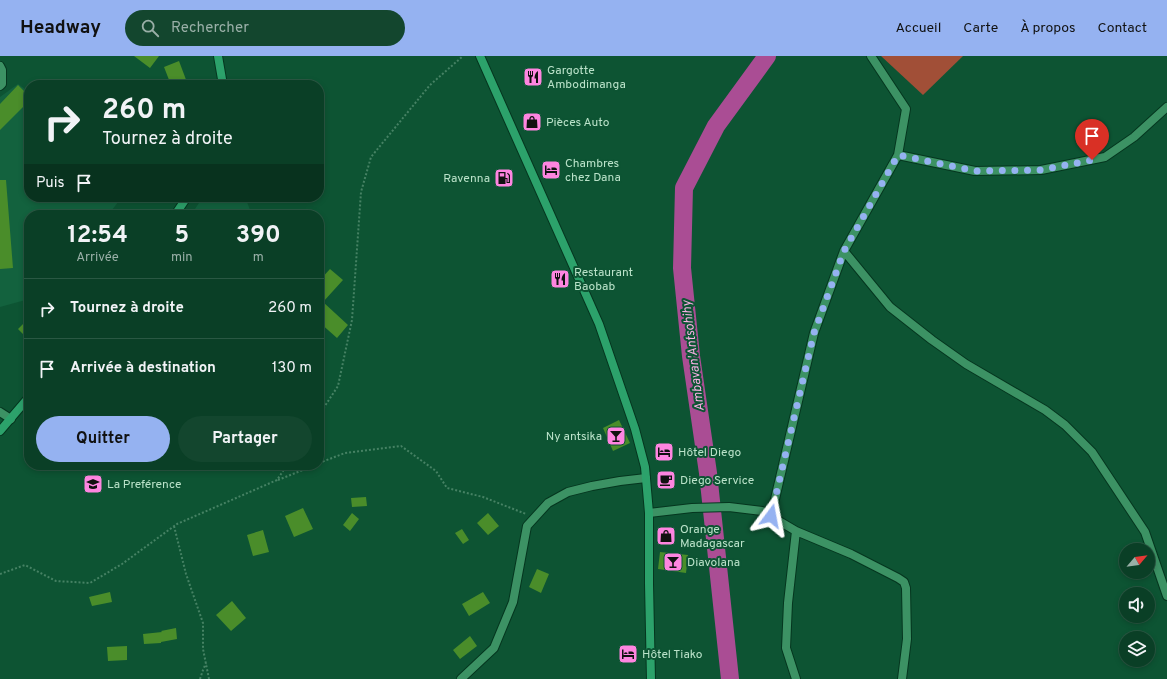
<!DOCTYPE html>
<html lang="fr">
<meta charset="utf-8">
<style>
:root{--surface:#0a3f26;--page:#13462e;--text:#f1f3f6;--muted:#99afa7;--line:#2a5843;--accent:#95b2f1}
body{margin:0;font-family:Overpass,sans-serif;background:var(--page);color:var(--text);height:100vh;display:flex;flex-direction:column;font-size:15px;white-space:nowrap}
*{box-sizing:border-box;margin:0}
p{font-size:13px;color:var(--muted)}
.icon{flex:none;width:22px;height:22px;fill:none;stroke:currentColor;stroke-width:2;stroke-linecap:round;stroke-linejoin:round}
.map{position:relative;flex:1;overflow:hidden}
.panel{position:absolute;left:24px;top:154px;width:300px;height:260px;display:flex;flex-direction:column;background:var(--surface);border-radius:16px;box-shadow:0 2px 6px #0003,0 0 0 1px var(--line)}
.panel>*{flex:none}
.guide{position:absolute;left:24px;top:24px;width:300px;height:122px;border-radius:16px;box-shadow:0 2px 6px #0003,0 0 0 1px var(--line);background:#0a3f26;color:var(--text);overflow:hidden}
.needle{width:26px;rotate:61deg}
.fabs{position:absolute;left:1119px;top:487px;display:grid;gap:8px}
.fabs a{display:grid;place-items:center;width:36px;height:36px;border-radius:50%;background:var(--surface);box-shadow:0 2px 6px #0003,0 0 0 1px var(--line);font-size:20px}
.pin{position:absolute;display:grid;place-items:center;width:34px;height:34px;color:#fff;margin:-41px -17px;border-radius:50% 50% 50% 0;rotate:-45deg;box-shadow:0 0 4px #0007}
.pin .icon{rotate:45deg}
.me{position:absolute;width:44px;margin:-22px;rotate:13deg;stroke-linejoin:round;filter:drop-shadow(0 0 3px #0008)}
.turn{display:flex;align-items:center;gap:14px;height:84px;padding:0 12px;font-size:18px}
.turn .icon{width:52px;height:52px;stroke-width:2.5}
.turn b{display:block;font-size:28px;line-height:34px}
.then{display:flex;align-items:center;height:38px;padding:0 12px;background:#0003;gap:8px;font-size:15px}
.eta{display:flex;justify-content:space-evenly;align-items:center;height:68px;text-align:center}
.eta b{font-size:24px;font-weight:700;line-height:28px}
.cta{display:flex;gap:8px;margin-top:auto;padding:8px 12px}
.cta a{flex:1;height:46px;border-radius:24px;background:var(--accent);color:#111;font-size:16px;font-weight:700;line-height:46px;text-align:center}
.cta a+a{background:var(--page);color:var(--text)}
ul{padding:0;list-style:none}
li{display:flex;align-items:center;gap:12px;height:60px;padding:0 12px;border-top:1px solid var(--line)}
li div{flex:1}
li b{display:block;font-size:15px}
li em{font-style:normal}
header{display:flex;align-items:center;gap:24px;box-sizing:border-box;height:56px;padding:0 20px;background:var(--accent);color:#111}
header strong{font-size:19px}
nav{display:flex;gap:22px;margin-inline-start:auto;font-size:14px}
.search{width:280px;height:36px;background:var(--page);display:flex;align-items:center;gap:10px;box-sizing:border-box;padding:0 14px;border-radius:22px;color:var(--muted);font-size:15px}
.map>svg:first-child{display:block}
</style>
<header>
<strong>Headway</strong>
<div class="search"><svg class="icon" aria-label="search" viewBox="0 0 24 24"><circle cx="10" cy="10" r="6"/><path d="M15 15l6 6"/></svg>Rechercher</div>
<nav><a>Accueil</a><a>Carte</a><a>À propos</a><a>Contact</a></nav>
</header>
<div class="map">
<svg width="1167" height="623" viewBox="0 0 1167 623">
<rect width="100%" height="100%" fill="#0d5433"/>
<path fill="#13623e" d="M18 28 29 36V141H122L108 159H29V243L0 251V41Z
M203 141H245L252 159H191Z"/>
<path fill="#a14f37" d="M881 0H963L923 39Z"/>
<g fill="none" stroke-linecap="round" stroke-linejoin="round">
<path stroke="#aa4d94" stroke-width="18" d="M730 623 708 417 691 300 682 212 684 132 716 70 767 0"/>
</g>
<path fill="#4a8d2a" d="M134 0H159L150 12Z
M179 5 188 29H171L164 11Z
M18 29 29 40V45L0 74V48Z
M0 124H6L13 212 0 213Z
M330 213 343 224 323 246 348 269 337 282 319 266V225Z
M29 262V284L18 273Z
M619 364 630 387 613 395 603 372Z
M366 441 367 450 352 451 351 442Z
M303 452 313 473 294 481 285 460Z
M352 457 359 463 350 475 343 469Z
M488 457 499 470 488 479 477 467Z
M462 473 469 484 463 488 455 477Z
M263 474 269 496 253 500 247 479Z
M660 496 688 499 686 517 658 513Z
M537 513 549 518 541 537 529 531Z
M110 536 112 546 92 550 89 541Z
M483 536 490 547 469 560 462 548Z
M232 545 246 562 231 575 216 559Z
M176 572 177 583 161 586V587L144 588 143 578 162 576 161 575Z
M470 580 477 590 460 603 453 594Z
M127 590V604L108 605 107 591Z"/>
<g fill="none" stroke-linecap="round" stroke-linejoin="round">
<defs>
<path id="street" d="M0 10 2 14V28L0 30
M898 99 975 115 1041 114 1105 101 1134 81 1167 51
M844 195 890 251 932 284 966 308 1045 354 1065 369 1092 396 1145 476 1167 540
M0 356 11 363
M649 457 692 452 729 451 762 455 796 475 851 498 898 522 904 526 906 532 907 583 902 623
M771 460 814 277 844 195 898 99 906 53 871 0
M796 475 788 547 786 592 796 623
M461 623 494 592 513 546 527 470 548 447 568 436 592 430 620 425 646 422"/>
<path id="secondary" d="M218 0 223 29
M480 0 599 268 635 373 645 411 649 457V528L651 623
M175 159 187 141
M0 375 29 341"/>
</defs>
<use href="#street" stroke="#05361f" stroke-width="10"/>
<use href="#secondary" stroke="#05361f" stroke-width="10"/>
<path stroke="#468264" stroke-width="2" stroke-dasharray="2 2" stroke-linecap="butt" d="M319 359 338 330 352 264 361 136 371 101 430 29 463 0
M319 407 345 397 401 390 436 415 447 432 483 441 526 458
M278 424 315 409
M174 470 186 518 203 567V593L209 623
M0 518 25 509 56 525 90 527 122 508 177 468 277 424 287 409
M200 623 203 614 206 607"/>
<use href="#street" stroke="#3c9264" stroke-width="8"/>
<use href="#secondary" stroke="#2ca26b" stroke-width="8"/>
</g>
<g fill="none" stroke-linecap="round" stroke-linejoin="round">
<path stroke="#95b2f1" stroke-width="7" stroke-dasharray="0 12.6" d="M771 460 814 277 844 195 898 99 975 115 1041 114 1092 104"/>
</g>
<defs>
<symbol id="restaurant-square" viewBox="-11 -11 22 22"><rect x="-9" y="-9" width="18" height="18" rx="4" fill="#fe85e0" stroke="#0d5433"/><path d="M-5-6h1v4h1v-4h1v4h1v-4h1v5L-1.5 .5V6h-2V.5L-5-1ZM5-6V6H3V1.5H1.5Q1.5-4 5-6Z" fill="#111"/></symbol>
<symbol id="shop-square" viewBox="-11 -11 22 22"><rect x="-9" y="-9" width="18" height="18" rx="4" fill="#fe85e0" stroke="#0d5433"/><path d="M-5-2.5h2.3a2.7 3.5 0 0 1 5.4 0H5L5.5 6h-11ZM-1.5-2.5h3a1.5 2.3 0 0 0-3 0Z" fill="#111"/></symbol>
<symbol id="hotel-square" viewBox="-11 -11 22 22"><rect x="-9" y="-9" width="18" height="18" rx="4" fill="#fe85e0" stroke="#0d5433"/><path d="M-6-4.5h1.5V1H6V5H4.5V3h-9V5H-6ZM-4 0a1.8 1.8 0 1 1 3.6 0ZM.5 0V-2.5h3Q6-2.5 6 0Z" fill="#111"/></symbol>
<symbol id="fuel-square" viewBox="-11 -11 22 22"><rect x="-9" y="-9" width="18" height="18" rx="4" fill="#fe85e0" stroke="#0d5433"/><path d="M-5.5-6h7V0h2V4h1.3V-2.5L3-4.5l.8-.8L6-3V5H2.5V1h-1V6h-7ZM-4.2-4.7v3.2H.2V-4.7Z" fill="#111"/></symbol>
<symbol id="bar-square" viewBox="-11 -11 22 22"><rect x="-9" y="-9" width="18" height="18" rx="4" fill="#fe85e0" stroke="#0d5433"/><path d="M-6-5H6L.8 .8V4.5H3.5V6h-7V4.5H-.8V.8Z" fill="#111"/></symbol>
<symbol id="cafe-square" viewBox="-11 -11 22 22"><rect x="-9" y="-9" width="18" height="18" rx="4" fill="#fe85e0" stroke="#0d5433"/><path d="M-5.5-4.5H6V0H3Q3 3.5 0 3.5H-2.5Q-5.5 3.5-5.5 0ZM3-3.2v2h1.7v-2ZM-6 4.5H4V6H-6Z" fill="#111"/></symbol>
<symbol id="school-square" viewBox="-11 -11 22 22"><rect x="-9" y="-9" width="18" height="18" rx="4" fill="#fe85e0" stroke="#0d5433"/><path d="M0-5L7-2L0 1L-7-2ZM-4 1L0 2.5L4 1V4Q0 6-4 4Z" fill="#111"/></symbol>
</defs>
<g fill-rule="evenodd">
<use href="#restaurant-square" x="522" y="10" width="22" height="22"/>
<use href="#shop-square" x="521" y="55" width="22" height="22"/>
<use href="#hotel-square" x="540" y="103" width="22" height="22"/>
<use href="#fuel-square" x="493" y="111" width="22" height="22"/>
<use href="#restaurant-square" x="549" y="212" width="22" height="22"/>
<use href="#bar-square" x="605" y="369" width="22" height="22"/>
<use href="#hotel-square" x="653" y="385" width="22" height="22"/>
<use href="#cafe-square" x="655" y="413" width="22" height="22"/>
<use href="#school-square" x="82" y="417" width="22" height="22"/>
<use href="#shop-square" x="655" y="469" width="22" height="22"/>
<use href="#bar-square" x="662" y="495" width="22" height="22"/>
<use href="#hotel-square" x="617" y="587" width="22" height="22"/>
</g>
<g text-anchor="middle" stroke-width="4" stroke-linejoin="round" paint-order="stroke">
<g font-size="12" fill="#bae2c9" stroke="#0d5433" text-anchor="start">
<text x="547" y="18">Gargotte<tspan x="547" dy="14">Ambodimanga</tspan></text>
<text x="546" y="70">Pièces Auto</text>
<text x="565" y="111">Chambres<tspan x="565" dy="14">chez Dana</tspan></text>
<text x="490" y="126" text-anchor="end">Ravenna</text>
<text x="574" y="220">Restaurant<tspan x="574" dy="14">Baobab</tspan></text>
<text x="602" y="384" text-anchor="end">Ny antsika</text>
<text x="678" y="400">Hôtel Diego</text>
<text x="680" y="428">Diego Service</text>
<text x="107" y="432">La Preférence</text>
<text x="680" y="477">Orange<tspan x="680" dy="14">Madagascar</tspan></text>
<text x="687" y="510">Diavolana</text>
<text x="642" y="602">Hôtel Tiako</text>
</g>
<g font-size="13" font-style="italic" fill="#f9b0e4" stroke="#0d5433">
<text transform="translate(692 300) rotate(-97)" y="5">Ambavan'Antsohihy</text>
</g>
</g>
</svg>
<div class="fabs">
<a><svg class="needle" viewBox="-14 -14 28 28"><path d="M0-13l5 13h-10z" fill="#e53935"/><path d="M0 13l5-13h-10z" fill="#99afa7"/></svg></a>
<a><svg class="icon" aria-label="sound" viewBox="0 0 24 24"><path d="M4 9h4l5-4v14l-5-4H4zM17 9q2 3 0 6"/></svg></a>
<a><svg class="icon" aria-label="layers" viewBox="0 0 24 24"><path d="M12 4l9 5-9 5-9-5zM3 14l9 5 9-5"/></svg></a>
</div>
<div class="pin" style="left:1092px;top:104px;background:#d93025"><svg class="icon" aria-label="arrive" viewBox="0 0 24 24"><path d="M6 21V4h12l-3 4 3 4H6"/></svg></div>
<svg class="me" style="left:771px;top:460px" viewBox="-20 -20 40 40"><path d="M0-17L14 15 0 8-14 15z" fill="#95b2f1" stroke="#fff" stroke-width="4"/></svg>
<div class="guide">
<div class="turn"><svg class="icon" aria-label="right" viewBox="0 0 24 24"><path d="M7 20v-9h11M14 6l5 5-5 5"/></svg><div><b>260 m</b>Tournez à droite</div></div>
<div class="then">Puis<svg class="icon" aria-label="arrive" viewBox="0 0 24 24"><path d="M6 21V4h12l-3 4 3 4H6"/></svg></div>
</div>
<section class="panel">
<div class="eta">
<div><b>12:54</b><p>Arrivée</p></div>
<div><b>5</b><p>min</p></div>
<div><b>390</b><p>m</p></div>
</div>
<ul>
<li><svg class="icon" aria-label="right" viewBox="0 0 24 24"><path d="M7 20v-9h11M14 6l5 5-5 5"/></svg><div><b>Tournez à droite</b></div><em>260 m</em></li>
<li><svg class="icon" aria-label="arrive" viewBox="0 0 24 24"><path d="M6 21V4h12l-3 4 3 4H6"/></svg><div><b>Arrivée à destination</b></div><em>130 m</em></li>
</ul>
<div class="cta"><a>Quitter</a><a>Partager</a></div>
</section>
</div>
